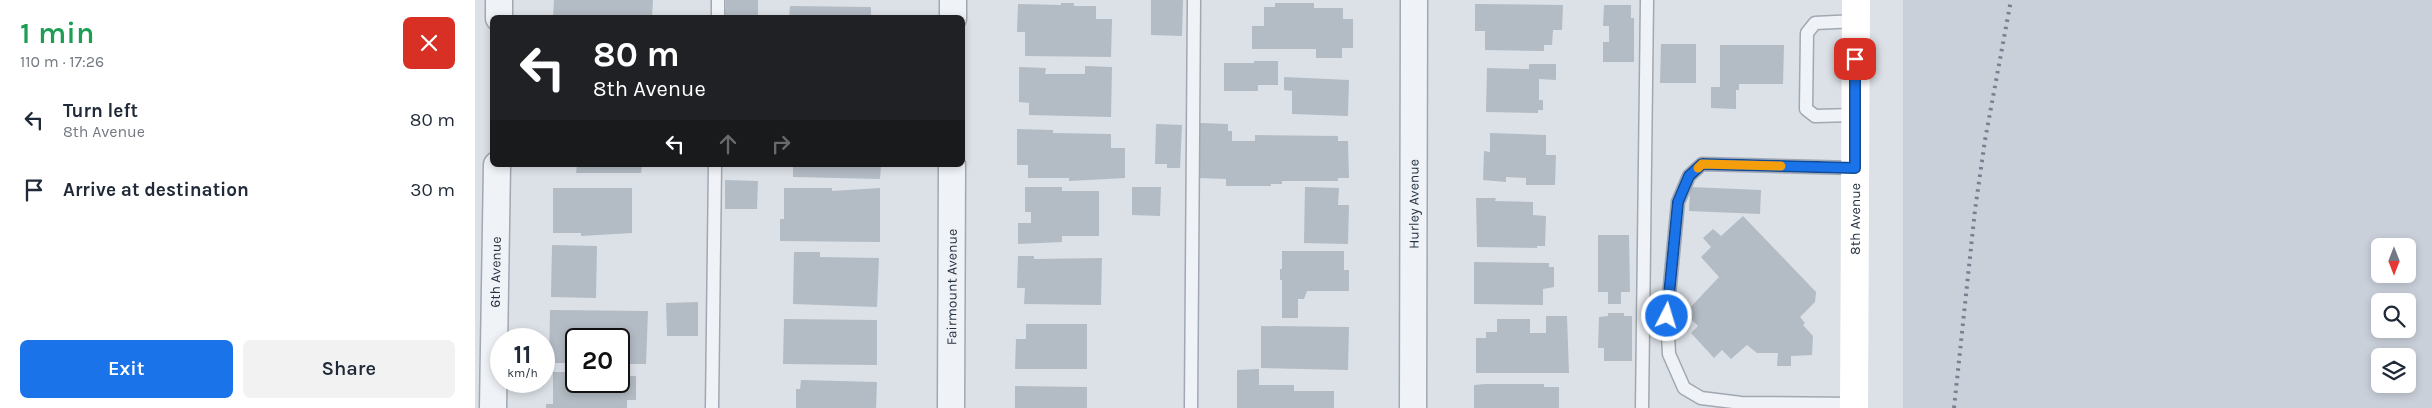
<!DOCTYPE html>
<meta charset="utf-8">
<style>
:root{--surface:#fff;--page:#f2f2f3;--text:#1f2937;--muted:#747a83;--accent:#1a73e8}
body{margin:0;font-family:Karla,sans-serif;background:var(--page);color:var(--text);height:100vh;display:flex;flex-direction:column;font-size:19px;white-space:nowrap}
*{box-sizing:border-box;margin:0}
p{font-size:16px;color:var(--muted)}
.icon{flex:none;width:28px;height:28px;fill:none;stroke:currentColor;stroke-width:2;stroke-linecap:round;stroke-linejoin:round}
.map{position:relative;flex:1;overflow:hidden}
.panel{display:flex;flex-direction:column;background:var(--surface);width:475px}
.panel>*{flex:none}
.hud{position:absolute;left:15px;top:15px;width:475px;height:152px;border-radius:8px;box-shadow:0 2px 8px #0003;background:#202124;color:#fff;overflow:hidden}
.needle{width:32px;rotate:180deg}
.buttons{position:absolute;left:1896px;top:238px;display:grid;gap:10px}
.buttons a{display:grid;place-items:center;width:45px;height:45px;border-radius:8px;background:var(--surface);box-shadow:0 2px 8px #0003;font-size:25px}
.speed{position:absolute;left:15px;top:328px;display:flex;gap:10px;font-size:25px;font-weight:700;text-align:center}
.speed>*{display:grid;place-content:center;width:65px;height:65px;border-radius:50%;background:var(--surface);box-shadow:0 2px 8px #0003;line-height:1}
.speed small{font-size:12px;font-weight:400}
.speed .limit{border:2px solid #111;border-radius:8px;background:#fff;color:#111}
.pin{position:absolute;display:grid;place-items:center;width:42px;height:42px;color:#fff;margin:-21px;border-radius:10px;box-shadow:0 2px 8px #0006}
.me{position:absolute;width:55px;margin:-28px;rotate:5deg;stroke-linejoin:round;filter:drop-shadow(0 0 4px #0008)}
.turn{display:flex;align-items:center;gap:18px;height:105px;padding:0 20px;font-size:22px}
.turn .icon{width:65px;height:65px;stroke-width:2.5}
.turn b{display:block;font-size:35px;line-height:42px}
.lanes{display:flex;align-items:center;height:48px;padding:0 20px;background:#0003;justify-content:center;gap:25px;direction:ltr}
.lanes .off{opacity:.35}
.round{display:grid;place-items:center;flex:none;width:52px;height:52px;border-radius:8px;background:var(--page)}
.summary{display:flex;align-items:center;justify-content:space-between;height:85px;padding:0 20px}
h1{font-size:30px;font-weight:600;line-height:38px;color:#1e9e55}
.primary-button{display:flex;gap:10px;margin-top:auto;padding:10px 20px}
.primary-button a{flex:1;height:58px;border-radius:8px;background:var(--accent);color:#fff;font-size:20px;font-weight:600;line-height:58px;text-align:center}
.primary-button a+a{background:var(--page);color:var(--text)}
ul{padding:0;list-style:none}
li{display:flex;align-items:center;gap:15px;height:70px;padding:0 20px}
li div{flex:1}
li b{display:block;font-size:19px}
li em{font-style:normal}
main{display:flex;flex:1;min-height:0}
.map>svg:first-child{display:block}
</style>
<main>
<section class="panel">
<div class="summary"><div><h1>1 min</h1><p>110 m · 17:26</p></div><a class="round" style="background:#d93025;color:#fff"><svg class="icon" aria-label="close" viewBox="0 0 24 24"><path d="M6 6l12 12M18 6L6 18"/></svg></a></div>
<ul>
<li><svg class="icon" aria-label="left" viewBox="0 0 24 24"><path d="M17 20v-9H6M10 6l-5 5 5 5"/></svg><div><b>Turn left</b><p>8th Avenue</p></div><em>80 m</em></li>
<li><svg class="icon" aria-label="arrive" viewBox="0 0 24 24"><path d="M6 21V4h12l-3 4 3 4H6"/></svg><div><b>Arrive at destination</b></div><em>30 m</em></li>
</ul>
<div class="primary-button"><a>Exit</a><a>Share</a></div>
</section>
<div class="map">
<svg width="1957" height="408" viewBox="0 0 1957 408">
<rect width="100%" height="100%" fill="#dce1e7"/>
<path fill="#cad0da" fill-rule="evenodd" d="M1428 0H1957V408H1428ZM1905 246H1932V274H1905ZM1905 301H1932V329H1905ZM1905 356H1932V384H1905Z"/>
<path fill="#b3bbc4" d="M79 0H178L177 18H78Z
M251 0H283V18H250Z
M676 0H708L707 36 676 35Z
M586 3H599V6H621V19H637L636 57 550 56V32H542L543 4 586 5Z
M800 3H839V8H868V19H878V48H867V58H841V49H777V26H789V7H800Z
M1000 4 1088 5 1087 30H1078L1077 45H1069V51L1010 50V31H1000Z
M1129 5H1156V18H1159V62H1128V42H1134V26H1128Z
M315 6 396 7V18H314Z
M1186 44H1221V83H1185Z
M1245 45H1309L1308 84H1264V90H1261V109L1236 108V87H1245Z
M779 61H803V85H783V91H749V63H779Z
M1054 64H1081V80L1064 79V100H1068V110H1063V113L1011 112 1012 68 1054 69Z
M610 66 637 67 636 117 554 115V103L544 102V67L571 68 570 74H610Z
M809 77 874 80 873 116 817 114V91L809 90Z
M725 123 753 124V131H757V141H780V135L863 136V141H873L874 178H863V181H807V184H796V186H751V179L724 178Z
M681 124 707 125 705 168H692V164H680Z
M542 129 578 130V133L636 134V148H650V178L594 181V178H553V165H542Z
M1015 133 1071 135V155H1081L1080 185H1051V178L1031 177V182L1008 180 1009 151 1015 152Z
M102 165H167L166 173H101Z
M318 165H406L405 179 318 177Z
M250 180 283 181 282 209H250Z
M550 187H587V191H624V236H587V242L543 244V223H556V212H550Z
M657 187H686L685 216 657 215Z
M830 187 864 188 863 205H874L873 244 829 243Z
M1215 187 1286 190 1285 214 1214 211Z
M78 188H157V233L106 236V233H78Z
M309 188H357V191L405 188V242L305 241V219H309Z
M1001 198H1021L1020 201 1058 202V215L1071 216 1070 246H1062V248L1002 247Z
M1268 216 1341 292 1340 302 1325 317 1330 323 1328 325 1338 336 1337 355 1316 356V366H1302L1303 353H1282L1272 345 1256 359 1247 350 1239 358 1216 333 1223 326 1210 313 1244 277 1226 257 1236 247 1228 238 1238 229 1246 236Z
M1123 235H1154L1155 292H1146V304H1133V292H1123Z
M77 245 122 246 121 298 76 297Z
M807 251H869V270H874V291H832L829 299H823V318H807V280H805V269H807Z
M319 252H345V257L404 258 402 307 318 304Z
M543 256H559V259L627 258 626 305 549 304 550 288H542Z
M999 262 1074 263V267H1079V287L1068 289V305L999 304Z
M223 302V336H192L191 303Z
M75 310 173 311 171 364H144V339H101V363H74Z
M1133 313H1149V316H1157V361H1129V348H1123L1124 317 1133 316Z
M1071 316H1092L1094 373H1001V338H1011V332H1022V319H1055V333H1071Z
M309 319 402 320V365L308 364Z
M551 324H612V369H540L541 339H551Z
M786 326 874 327 873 370 786 368Z
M784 369V385H819V391H859V408H762V370Z
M78 372H101V381H144V372L151 373V376H161V400H152V408H71V404H78Z
M326 380 402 382 401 408H321V389H325Z
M1010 384H1069V387H1084V408H999V385Z
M540 386 612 387V408H540Z"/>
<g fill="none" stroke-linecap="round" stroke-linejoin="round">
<defs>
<path id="service" d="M243 18V0
M1380 115 1340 116 1331 109 1332 33 1340 23 1381 21
M1379 404 1266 403 1226 398 1209 388 1194 354 1192 316 1203 202 1214 176 1227 164 1380 168
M237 408 240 165
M716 408 719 0
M1167 408 1172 0"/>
<g id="minor">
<path d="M24 18V0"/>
<path d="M478 18V0"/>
<path id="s1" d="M18 408 22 165"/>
<path id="s2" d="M476 408 477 165"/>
<path id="s3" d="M938 408 939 0"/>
</g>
</defs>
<use href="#service" stroke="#a1a8b1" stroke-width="15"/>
<use href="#minor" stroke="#a1a8b1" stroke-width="29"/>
<use href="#service" stroke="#eff2f6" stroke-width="12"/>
<use href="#minor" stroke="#eff2f6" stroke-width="26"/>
<path stroke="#fff" stroke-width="28" id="s4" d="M1379 408 1381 0"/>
<path stroke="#758192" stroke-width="4" stroke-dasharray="2.5 5" stroke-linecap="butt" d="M1479 408 1500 210 1510 140 1536 0"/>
</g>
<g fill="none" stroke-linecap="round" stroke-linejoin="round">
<defs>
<path id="route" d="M1192 316 1203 202 1214 176 1227 164 1380 168V59"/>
</defs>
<use href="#route" stroke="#114b97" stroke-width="12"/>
<use href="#route" stroke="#1a73e8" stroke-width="9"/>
<path stroke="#f59e0b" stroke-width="9" d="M1223 168 1227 164 1306 166"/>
</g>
<g text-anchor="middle" stroke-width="4" stroke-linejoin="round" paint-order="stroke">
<g font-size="14" fill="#25303f" stroke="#ecf0f5">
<text dy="5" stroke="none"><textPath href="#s3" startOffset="204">Hurley Avenue</textPath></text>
<text dy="5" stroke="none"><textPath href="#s4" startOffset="189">8th Avenue</textPath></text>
<text dy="5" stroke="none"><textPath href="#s1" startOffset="136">6th Avenue</textPath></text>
<text dy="5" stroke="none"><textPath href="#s2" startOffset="121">Fairmount Avenue</textPath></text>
</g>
</g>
</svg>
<div class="buttons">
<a><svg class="needle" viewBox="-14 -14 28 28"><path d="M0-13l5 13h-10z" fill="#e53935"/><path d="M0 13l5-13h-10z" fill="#747a83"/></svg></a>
<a><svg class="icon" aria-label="search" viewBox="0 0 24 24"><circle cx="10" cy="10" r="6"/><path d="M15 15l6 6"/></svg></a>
<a><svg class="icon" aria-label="layers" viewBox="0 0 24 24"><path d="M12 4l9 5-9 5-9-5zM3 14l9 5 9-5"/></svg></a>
</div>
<div class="speed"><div>11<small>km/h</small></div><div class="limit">20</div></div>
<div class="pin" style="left:1380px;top:59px;background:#d93025"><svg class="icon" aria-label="arrive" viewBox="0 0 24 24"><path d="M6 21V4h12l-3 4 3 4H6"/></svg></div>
<svg class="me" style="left:1192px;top:316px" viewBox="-20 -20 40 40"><circle r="17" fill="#1a73e8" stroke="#fff" stroke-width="3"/><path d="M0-11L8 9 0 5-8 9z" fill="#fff"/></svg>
<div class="hud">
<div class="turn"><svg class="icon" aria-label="left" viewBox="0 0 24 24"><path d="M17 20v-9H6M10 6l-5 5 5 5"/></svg><div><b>80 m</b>8th Avenue</div></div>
<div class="lanes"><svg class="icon" aria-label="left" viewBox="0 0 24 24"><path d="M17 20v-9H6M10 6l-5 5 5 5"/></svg><svg class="icon off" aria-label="ahead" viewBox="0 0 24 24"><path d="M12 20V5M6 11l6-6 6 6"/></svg><svg class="icon off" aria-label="right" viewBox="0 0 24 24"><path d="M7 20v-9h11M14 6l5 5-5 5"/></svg></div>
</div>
</div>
</main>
